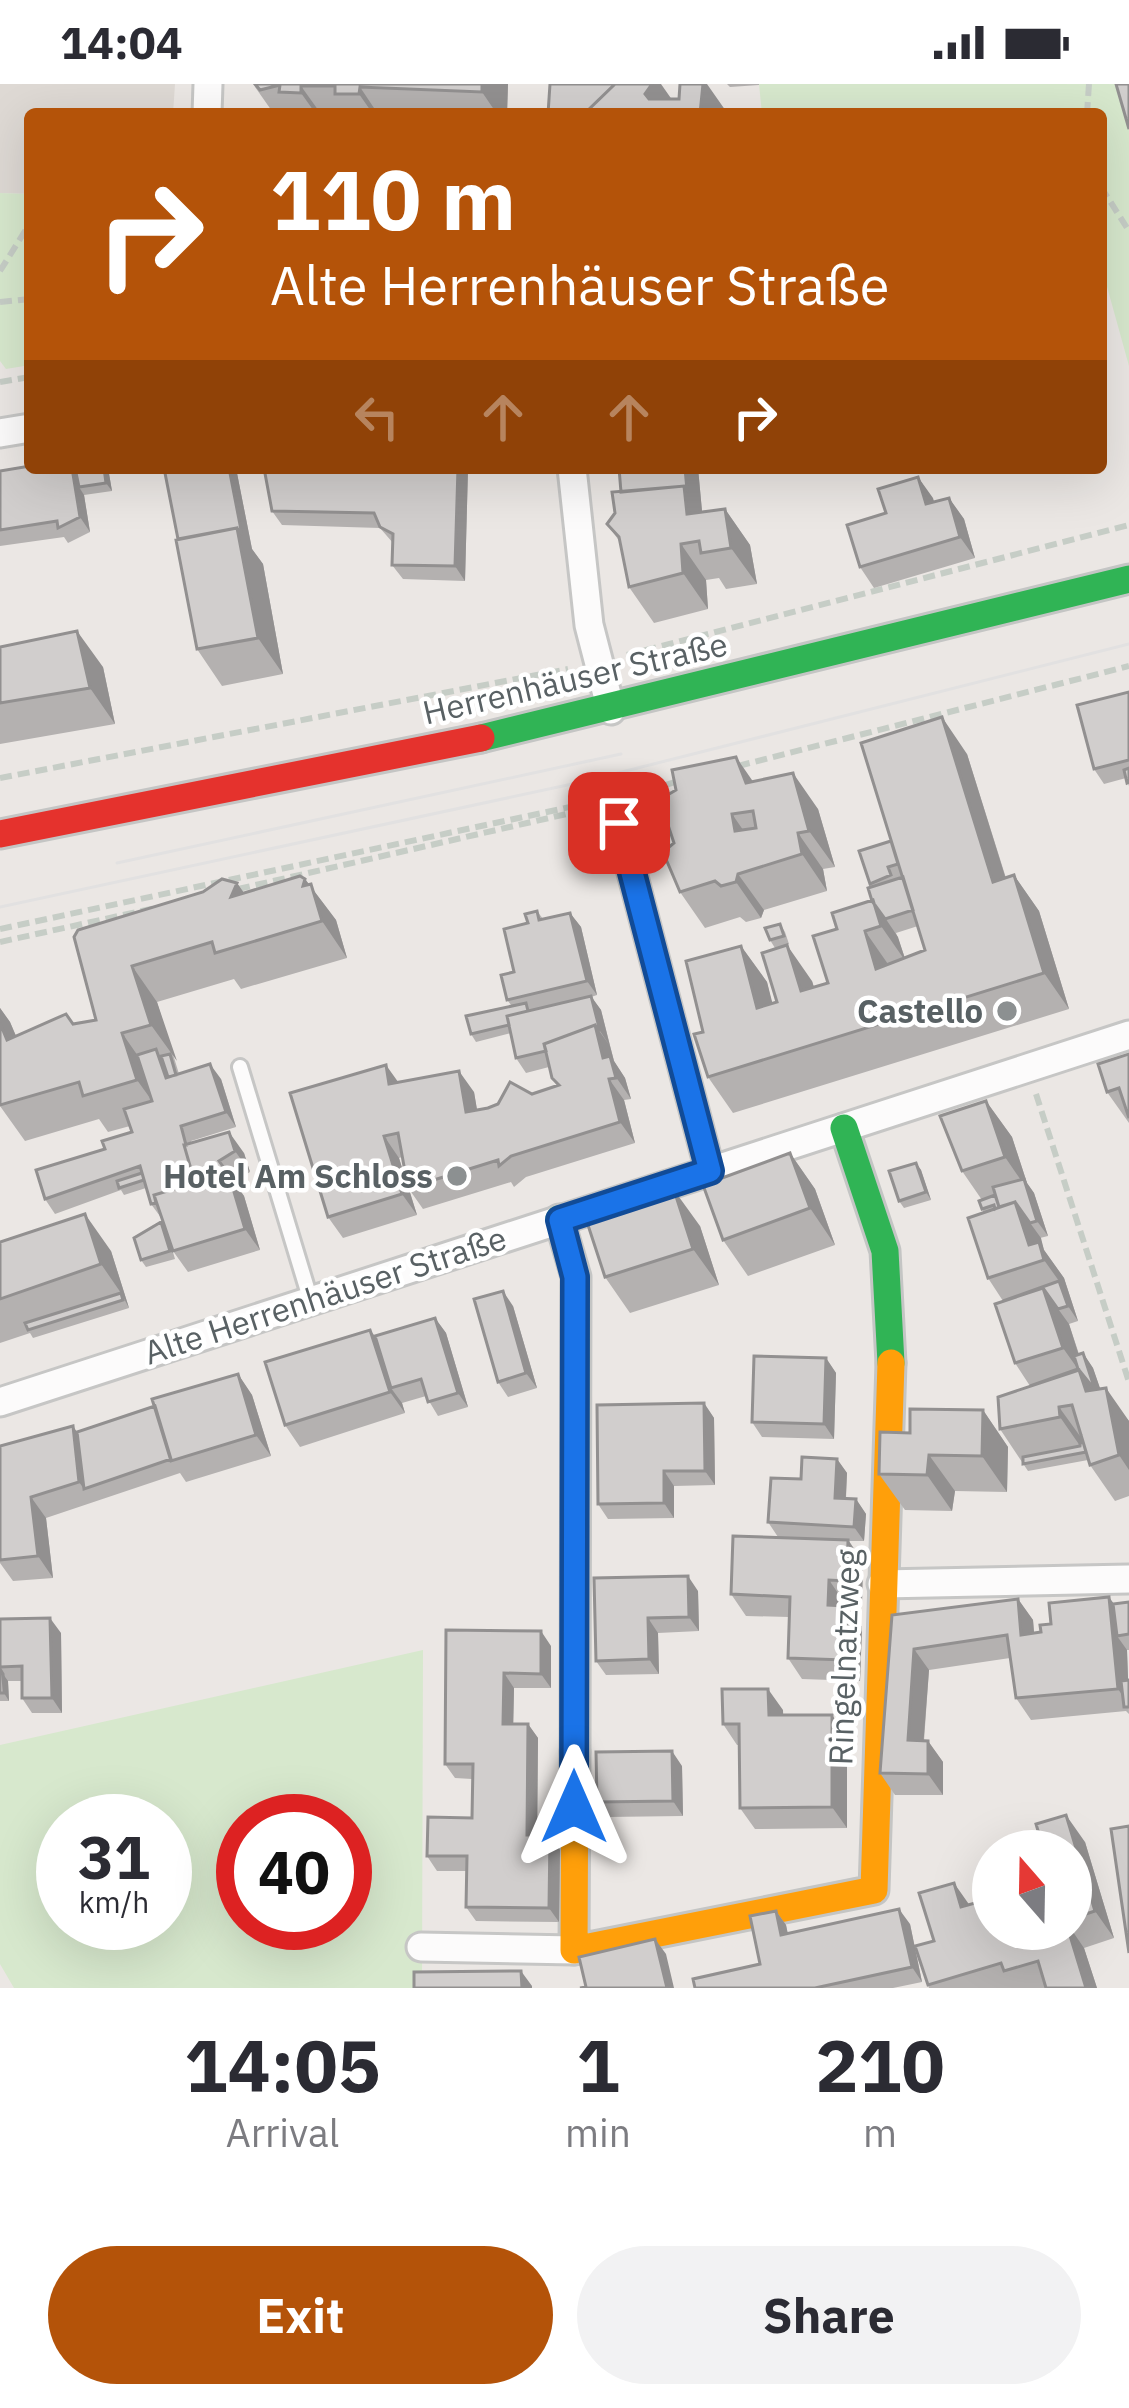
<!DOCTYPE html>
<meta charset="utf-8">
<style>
:root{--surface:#fff;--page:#f2f2f3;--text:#2b2b33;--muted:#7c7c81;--accent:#b45309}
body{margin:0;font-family:"IBM Plex Sans",sans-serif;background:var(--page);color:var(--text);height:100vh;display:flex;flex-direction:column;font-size:45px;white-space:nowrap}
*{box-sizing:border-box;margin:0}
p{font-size:39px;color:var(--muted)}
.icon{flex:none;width:66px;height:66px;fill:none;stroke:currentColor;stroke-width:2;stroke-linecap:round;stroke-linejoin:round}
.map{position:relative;height:1904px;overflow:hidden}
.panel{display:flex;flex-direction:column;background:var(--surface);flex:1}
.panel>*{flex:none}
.top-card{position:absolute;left:24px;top:24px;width:1083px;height:366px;border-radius:12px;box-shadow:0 12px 48px #0002;background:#b45309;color:#fff;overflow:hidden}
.needle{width:78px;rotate:340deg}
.fabs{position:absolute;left:972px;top:1746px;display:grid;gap:24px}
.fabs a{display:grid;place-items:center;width:120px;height:120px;border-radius:50%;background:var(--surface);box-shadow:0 12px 48px #0002;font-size:60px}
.speed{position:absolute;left:36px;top:1710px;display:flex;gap:24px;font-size:60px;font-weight:700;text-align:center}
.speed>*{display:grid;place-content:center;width:156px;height:156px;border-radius:50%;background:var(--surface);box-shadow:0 12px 48px #0002;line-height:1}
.speed small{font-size:30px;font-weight:400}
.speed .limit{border:18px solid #d22;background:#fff;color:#111}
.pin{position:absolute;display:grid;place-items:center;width:102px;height:102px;color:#fff;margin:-51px;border-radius:24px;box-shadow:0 6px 18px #0006}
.me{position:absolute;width:132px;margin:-66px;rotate:0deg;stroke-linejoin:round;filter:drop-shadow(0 0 9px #0008)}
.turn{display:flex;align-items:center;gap:42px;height:252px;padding:0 48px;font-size:54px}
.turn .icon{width:156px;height:156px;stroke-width:2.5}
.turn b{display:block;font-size:84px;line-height:102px}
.lanes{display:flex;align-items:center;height:114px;padding:0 48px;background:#0003;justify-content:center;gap:60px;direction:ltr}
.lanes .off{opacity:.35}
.eta{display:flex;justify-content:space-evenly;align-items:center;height:204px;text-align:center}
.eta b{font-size:72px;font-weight:700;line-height:84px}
.button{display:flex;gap:24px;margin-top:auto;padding:24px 48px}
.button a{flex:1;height:138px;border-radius:72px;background:var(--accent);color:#fff;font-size:48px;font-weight:700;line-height:138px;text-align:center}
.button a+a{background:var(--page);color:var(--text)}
.status{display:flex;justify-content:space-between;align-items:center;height:84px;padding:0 60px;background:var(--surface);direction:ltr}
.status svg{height:33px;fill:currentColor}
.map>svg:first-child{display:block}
</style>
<div class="status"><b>14:04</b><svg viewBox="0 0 49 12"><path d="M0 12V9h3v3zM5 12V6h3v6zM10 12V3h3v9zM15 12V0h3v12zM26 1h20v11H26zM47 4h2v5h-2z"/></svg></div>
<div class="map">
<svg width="1129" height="1904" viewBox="0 0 1129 1904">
<rect width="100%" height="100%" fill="#ebe7e4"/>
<path fill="#ded9d4" d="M0 0H175L173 30H30V110L0 109Z"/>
<path fill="#d7e8cd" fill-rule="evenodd" d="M759 0H1129V282L1101 181V30H762Z
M0 109 30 110V281L6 285 0 277Z
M423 1566 422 1904H14L0 1880V1661ZM63 1737H165V1839H63ZM243 1737H345V1839H243Z"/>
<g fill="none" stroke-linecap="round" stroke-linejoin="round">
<defs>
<path id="lane" d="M240 983 310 1214"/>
<path id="street" d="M207 30 208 0
M0 349 30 344
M572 384 589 541 611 626
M619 739 710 1087
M0 1318 1129 951
M882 1500 1129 1495
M421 1863 574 1866"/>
<path id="fast" d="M481 654 1129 495
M844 1044 885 1167 891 1279
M559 1135 576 1193 575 1668"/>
<path id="slow" d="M575 1668 574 1866 874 1806 891 1279"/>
<path id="jam" d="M0 750 481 654"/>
</defs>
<use href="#lane" stroke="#c6c6c5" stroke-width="20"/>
<use href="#street" stroke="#c6c6c5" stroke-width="33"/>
<use href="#fast" stroke="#c4c5c4" stroke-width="33"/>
<use href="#slow" stroke="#c4c5c4" stroke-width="33"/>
<use href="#jam" stroke="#c4c5c4" stroke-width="33"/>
<path stroke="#c6cdc6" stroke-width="6" stroke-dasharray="12 6" stroke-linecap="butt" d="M1087 30 1089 0
M1101 103 1129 147
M0 187 30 139
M0 218 30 215
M0 298 30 293
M627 571 1129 441
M738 682 1129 582
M0 694 568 585
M628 712 679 697
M238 805 593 724
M0 845 598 717
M0 858 155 824
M1036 1010 1129 1298"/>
<use href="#lane" stroke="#fcfbfb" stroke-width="14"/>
<use href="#street" stroke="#fcfbfb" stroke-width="27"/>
<use href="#fast" stroke="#30b455" stroke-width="27"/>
<use href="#slow" stroke="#ff9f0a" stroke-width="27"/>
<use href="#jam" stroke="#e5322d" stroke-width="27"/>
<path stroke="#e2e1e1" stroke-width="3" d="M117 779 621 670
M0 823 586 697 1129 560"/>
</g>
<path fill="#b4b1b0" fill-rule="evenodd" d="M253 0H508L507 30H274Z
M727 0H759V1L730 3Z
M30 384H108L112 407 84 411 90 448 68 459 64 453 0 462V387Z
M164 384H236L252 465 263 480 283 590 222 602 197 565Z
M619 384H698L702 427 725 425 750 461 757 500 726 505 719 494 706 496 708 525 654 539 629 503 620 458 607 440 615 429 621 408Z
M468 385 465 497 403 495 392 481 393 459 380 444 282 441 272 427Z
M918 393 934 418 949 414 964 435 975 474 874 504 860 483 886 429Z
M0 563 103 583 115 640 0 660Z
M1129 608V702L1126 694 1104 700 1094 685Z
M967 670 1006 794 1014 791 1039 827 1069 925 733 1029 708 993 741 862 767 898 772 920 812 897 814 903 828 899 837 845 872 817 870 800 891 757ZM918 842 925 866 905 874 896 849Z
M753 697 818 725 835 783 823 785 827 807 764 826 761 834 746 838 740 833 705 844 680 808Z
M305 795 336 836 347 874 241 905 234 895 157 918 179 990 221 995 236 1043 191 1057 192 1059 244 1069 250 1088 234 1098 244 1112 260 1166 188 1188 173 1167 170 1158 175 1175 146 1183 141 1176 165 1144 162 1135 151 1120 146 1104 124 1111 121 1106 55 1130 45 1115 105 1065 132 1048 130 1042 108 1048 99 1035 25 1057 0 1022V924L10 938 16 952 96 936 74 853 237 799 244 809Z
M537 827 543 835 570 829 581 843 597 911 591 913 601 926 614 977 625 994 631 1015 624 1016 635 1059 526 1093 514 1103 511 1098 423 1125 409 1105 417 1131 343 1154 328 1133 398 998 474 1008 477 1026 557 1002 552 994 549 983 526 989 516 974 511 949 476 958 471 950 512 922 507 916 514 888 528 839ZM402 1073 407 1101 399 1074Z
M780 840 785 848 789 860 775 864 770 856Z
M1129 970V1039L1107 1008Z
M986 1017 1012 1053 1027 1099 1034 1109 1048 1152 1040 1154 1044 1166 1064 1194 1078 1237 1069 1240 1079 1270 1083 1269 1093 1284 1100 1305 1129 1337V1412L1115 1417 1090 1381 1088 1376 1028 1387 1000 1345 1030 1302 1015 1279 1003 1217 988 1194 982 1116 962 1087Z
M790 1069 815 1105 835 1161 748 1192 723 1156Z
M916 1079 921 1086 931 1116 904 1124 899 1117Z
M700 1142 719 1201 630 1229 605 1193Z
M0 1158 111 1167 129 1224 33 1254 30 1249 0 1259Z
M513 1222 537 1304 508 1313 498 1298Z
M435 1234 446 1249 468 1323 438 1332 426 1312 402 1319 405 1329 300 1363 285 1341 370 1246 375 1252Z
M826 1274 836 1289 834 1355 762 1353 752 1338Z
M238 1290 252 1311 271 1372 186 1398 180 1389 46 1434 53 1494 13 1497 0 1479V1362L77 1348 155 1322Z
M704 1319 714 1334 715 1401 674 1402V1434L608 1435 598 1420Z
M983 1326 1008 1363 1007 1408 955 1407 952 1427 905 1426 879 1390 910 1349Z
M837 1375 847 1389 846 1415H856L866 1430 864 1457H849L863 1478 862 1519 844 1518V1522H847L862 1543 860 1597 802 1595 788 1574 789 1533 746 1532 731 1510 778 1453 768 1438 801 1395Z
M594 1494 698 1507 699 1547 658 1549 659 1590 606 1591 596 1577Z
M1109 1513 1113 1520 1129 1518V1566H1127L1129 1630 1126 1627 1031 1636 1016 1614 1010 1574 929 1586 924 1657H928L943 1678V1711H895L880 1689 892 1531 1018 1515 1033 1536 1034 1549 1041 1548 1051 1540Z
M0 1535 61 1549 62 1629H32L22 1614V1597H8L9 1617H0Z
M446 1546 551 1562V1604H514L513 1640H528L538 1654 537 1751 560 1766 559 1838 476 1837 466 1823 467 1787H437L427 1772 472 1734V1695L455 1694 445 1680Z
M783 1626V1631H832L847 1653V1744L755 1745 740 1724V1661H737L723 1640Z
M682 1682 683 1732 607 1733 597 1718Z
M1085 1758 1114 1854 1084 1864 1097 1904H929L928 1901 934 1857 969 1821 1071 1845V1767Z
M776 1827 786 1841 788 1850 910 1840 922 1898 893 1904H695L760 1880Z"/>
<path fill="#929090" d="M482 0H508L507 30H497L482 8Z
M652 0H661L682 30H659L645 10Z
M703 0H707L728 30H700Z
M301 2 321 30H316L301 9Z
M360 3 378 30H373L359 10Z
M72 384H76L79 403 84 411 90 448 80 433Z
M104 384H108L112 407 106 399Z
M229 384H236L252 465 263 480 283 590 258 554 237 444Z
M458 384 468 385 465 497 455 482Z
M685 384H698L702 427 687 430 684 402Z
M918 393 933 414 941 441 926 420Z
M949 414 964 435 975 474 960 453Z
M725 425 750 461 757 500 731 464Z
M681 460 706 496 708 525 683 489Z
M77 547 103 583 115 640 90 604Z
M942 633 967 670 1018 834 993 798Z
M736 673 761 709 746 699Z
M793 689 818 725 835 783 809 747Z
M732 730 757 766 735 747Z
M798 749 823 785 827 807 802 770Z
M738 790 764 826 761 834 736 798Z
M1014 791 1039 827 1069 925 1044 889Z
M305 795 336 836 347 874 322 837 303 802Z
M237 799 262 835 231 813Z
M873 816 898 853 906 878 881 842Z
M570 829 581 843 597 911 587 897Z
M865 847 890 883 876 885Z
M787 861 812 897 826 943 801 907Z
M741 862 767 898 783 960 757 924Z
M132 882 157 918 177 977 151 941Z
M591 912 601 926 610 962 600 947Z
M0 924 10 938 33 992 7 956 0 939Z
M595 941 610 962 614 977 625 994 631 1015 603 974Z
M122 949 147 985 163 1032 137 996Z
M210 980 221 995 236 1043 226 1028Z
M386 981 401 1002 389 1000Z
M459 987 474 1008 481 1049 466 1028Z
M609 995 624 1016 635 1059 620 1038Z
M986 1017 1012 1053 1027 1099 1034 1109 1048 1152 1037 1137 1027 1105 1005 1073Z
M229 1048 244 1069 250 1088 235 1067Z
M384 1052 399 1074 417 1131 402 1110Z
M790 1069 815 1105 835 1161 810 1124Z
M916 1079 921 1086 931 1116 926 1108Z
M229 1091 244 1112 260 1166 245 1145Z
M674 1106 700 1142 719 1201 693 1165Z
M1015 1118 1041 1154 1044 1166 1064 1194 1078 1237 1068 1222 1059 1197 1044 1176 1029 1161Z
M85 1130 111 1167 129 1224 121 1209 101 1180Z
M1043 1204 1069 1240 1087 1297 1105 1322 1086 1307 1080 1288 1063 1264Z
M503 1207 513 1222 537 1304 526 1289Z
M435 1234 446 1249 468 1323 458 1309Z
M370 1246 385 1267 391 1304 402 1319 405 1329 390 1308Z
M1083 1269 1093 1284 1106 1321 1095 1307Z
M826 1274 836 1289 834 1355 824 1340Z
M238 1290 252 1311 271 1372 256 1351Z
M1106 1304 1129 1337V1386L1119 1371Z
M704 1319 714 1334 715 1401 705 1387Z
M1059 1323 1085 1359V1369L1060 1333Z
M983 1326 1008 1363 1007 1408 982 1372Z
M73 1342 87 1363 84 1405 79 1398Z
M929 1371 955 1407 952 1427 927 1391Z
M837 1375 847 1389 845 1429 835 1414Z
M664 1387 674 1402V1434L664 1419Z
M31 1413 46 1434 53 1494 38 1472Z
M856 1415 866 1430 864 1457 854 1443Z
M848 1456 863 1478 862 1519 847 1497Z
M688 1492 698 1507 699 1547 689 1533Z
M829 1496 844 1518 843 1542 828 1521Z
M1109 1513 1124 1534 1117 1552 1127 1566 1129 1621 1118 1605Z
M1018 1515 1033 1536 1036 1572 1021 1551Z
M847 1522 862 1543 860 1597 845 1576Z
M50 1534 61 1549 62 1629 52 1614Z
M648 1534 658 1549 659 1590 649 1575Z
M541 1547 551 1562V1604L541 1590Z
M914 1565 929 1586 922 1677 908 1656Z
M504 1589 514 1604 513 1654 503 1640Z
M3 1590 8 1597 9 1617 4 1609Z
M768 1605 783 1626 784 1653 769 1631Z
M832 1631 847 1653V1744L832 1723Z
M528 1640 538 1654 537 1765 527 1751Z
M928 1657 943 1678V1711L928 1690Z
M672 1667 682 1682 683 1732 673 1717Z
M1066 1731 1085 1758 1114 1854 1095 1827Z
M550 1751 560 1766 559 1838 549 1824Z
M954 1799 973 1826 961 1823Z
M899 1825 910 1840 922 1898 912 1883Z
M776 1827 786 1841 791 1866 781 1851Z
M1068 1845H1071L1084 1864 1097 1904H1086Z
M655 1855 666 1870 674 1904H667Z
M521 1887 532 1902V1904H522Z"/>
<path fill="#d1cecd" stroke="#929090" stroke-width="3" fill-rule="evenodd" d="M255 0H482V8L360 3 359 10H335V2H301V9L279 8 280 1 260 6Z
M550 0H615L584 30H548Z
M615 0H652L645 10 649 15H679L680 0H703L700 30H584Z
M1116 0H1129V45Z
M30 382V384H72L80 433 58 444 57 437 0 446V387Z
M75 384H104L106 399 79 403Z
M164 384H229L242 451 237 444 178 455Z
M264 384H458L455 482 392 481 393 450 380 443 374 429 272 427Z
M619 384H685L687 406 684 402 621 408Z
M918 393 926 420 949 414 960 453 860 483 847 441 886 429 878 405Z
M684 402 687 430 725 425 731 464 701 469 699 457 681 460 683 489 629 503 619 453 607 440 615 429 612 408Z
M237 444 258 554 197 565 176 456Z
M77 547 90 604 0 619V563Z
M1129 608V676L1094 685 1077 621Z
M942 633 993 798 1014 791 1044 889 708 993 694 950 703 948 686 877 741 862 757 924 777 918 762 869 787 861 801 907 828 899 813 852 837 845 832 829 873 816 881 842 865 847 876 885 925 866 861 659Z
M736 673 746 699 793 689 809 747 798 749 802 770 738 790 736 798 721 802 715 797 680 808 663 768 674 759 662 723 664 713 676 706 672 686ZM753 727 756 744 735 747 732 730Z
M1129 684V698L1127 699 1124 686Z
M891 757 898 780 888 783 891 791 870 800 859 767Z
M300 792 305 795 303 802 311 800 322 837 215 869 212 858 132 882 151 941 122 949 137 996 83 1012 79 998 0 1021V939L7 956 66 930 73 940 96 936 74 853 78 846 203 808 222 795 237 799 231 813Z
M903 793 913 826 885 835 872 817 868 804Z
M537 827 539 836 570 829 587 897 507 916 501 891 514 888 504 845 528 839 525 830Z
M780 840 784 852 770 856 765 844Z
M591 912 600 947 595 941 544 960 546 967 516 974 507 932Z
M526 919 528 927 507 932 509 941 471 950 466 932Z
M595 941 603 974 610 972 616 994 609 995 620 1038 511 1072 499 1082 498 1076 408 1104 398 1049 384 1052 402 1110 328 1133 290 1009 386 981 389 1000 459 987 466 1028 488 1024 498 1020 510 998 532 1010 559 1001 552 994 544 960Z
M156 965 166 994 210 980 226 1028 181 1042 186 1061H184L195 1099 154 1111 156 1119 151 1120 140 1082 45 1115 36 1086 105 1065 102 1057 132 1048 124 1025 152 1017 137 971Z
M170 970 176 991 168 993 161 972Z
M1129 970V1034L1119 1004 1107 1008 1098 980Z
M986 1017 1005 1073 962 1087 940 1032Z
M229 1048 235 1067 219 1077 229 1091 245 1145 173 1167 154 1111 195 1099 184 1061Z
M790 1069 810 1124 723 1156 703 1101Z
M916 1079 926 1108 899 1117 889 1087Z
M142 1089 144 1096 119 1104 117 1097Z
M1024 1095 1037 1137 1030 1139 1015 1118 999 1123 993 1103Z
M674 1106 693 1165 605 1193 586 1135Z
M995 1111 999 1123 995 1125 994 1121 982 1125 979 1117Z
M1015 1118 1029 1161 1039 1158 1044 1176 988 1194 968 1134Z
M85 1130 101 1180 0 1215V1158Z
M161 1138 170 1167 141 1176 134 1154Z
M1059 1197 1068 1222 1058 1225 1043 1204 1003 1217Z
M1043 1204 1063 1264 1015 1279 995 1220Z
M503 1207 526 1289 498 1298 474 1215Z
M121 1209 123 1216 28 1246 25 1239Z
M435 1234 458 1309 428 1318 421 1295 391 1304 375 1252Z
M370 1246 390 1308 285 1341 265 1278Z
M1083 1269 1095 1306 1079 1286 1030 1302 1078 1285 1074 1272Z
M754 1272 826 1274 824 1340 752 1338Z
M1079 1286 1086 1307 1106 1304 1119 1371 1090 1381 1072 1321 1059 1323 1060 1333 1000 1345 998 1313Z
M238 1290 256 1351 171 1377 152 1315Z
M704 1319 705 1387H664V1419L598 1420 597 1321Z
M155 1322 171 1375 84 1405 77 1348Z
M910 1325 983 1326 982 1372 929 1371 927 1391 879 1390 880 1348 910 1349Z
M73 1342 79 1398 31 1413 38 1472 0 1476V1362Z
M1081 1351 1086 1368 1023 1380V1373L1080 1362Z
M802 1373 837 1375 835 1414 856 1415 854 1443 768 1438 771 1394 801 1395Z
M733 1452 848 1456 847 1497 829 1496 828 1521 847 1522 845 1576 788 1574 790 1513 731 1510Z
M688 1492 689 1533 648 1534 649 1575 596 1577 594 1494Z
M1109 1513 1118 1605 1016 1614 1007 1551 914 1565 908 1656 928 1657V1690L880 1689 892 1531 1018 1515 1021 1551 1041 1548 1040 1541 1051 1540 1049 1519Z
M1129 1518V1550L1117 1552 1113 1520Z
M50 1534 52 1614H22V1582L0 1583V1535Z
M446 1546 541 1547V1590L504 1589 503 1640H528L527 1751H550L549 1824 466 1823 467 1772H427L428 1733 472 1734 473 1680H445Z
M0 1585 3 1590 4 1609H0Z
M1129 1596V1623H1124L1121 1597Z
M722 1605H768L769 1631H832V1723L740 1724 739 1640H723Z
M672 1667 673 1717 597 1718 596 1668Z
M1066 1731 1095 1827 1071 1835V1767H1044L1036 1740Z
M1129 1742V1869L1111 1745Z
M993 1785V1809L986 1787Z
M954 1799 961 1823 993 1814V1845H1068L1086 1904H1046L1038 1877 1004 1887 1001 1879 928 1901 915 1862 934 1857 919 1809Z
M899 1825 912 1883 815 1904H695L693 1895 760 1880 750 1832 776 1827 781 1851Z
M655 1855 667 1904H580L586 1903 579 1873Z
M521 1887 522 1904H414V1888Z"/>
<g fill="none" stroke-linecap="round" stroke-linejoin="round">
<defs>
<path id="route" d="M574 1723 575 1193 560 1136 710 1087 619 739"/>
</defs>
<use href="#route" stroke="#114b97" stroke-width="30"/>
<use href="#route" stroke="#1a73e8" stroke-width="21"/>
</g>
<g fill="#8c9091" stroke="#fff" stroke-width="4.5">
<circle cx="1007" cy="927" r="12"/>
<circle cx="457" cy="1092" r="12"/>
</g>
<g text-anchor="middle" stroke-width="9" stroke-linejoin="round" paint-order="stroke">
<g font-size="33" fill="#596164" stroke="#fff">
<text transform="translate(575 594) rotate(-13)" y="12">Herrenhäuser Straße</text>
<text transform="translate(325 1211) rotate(-18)" y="12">Alte Herrenhäuser Straße</text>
<text transform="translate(844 1573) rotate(-88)" y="12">Ringelnatzweg</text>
</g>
<g font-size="33" font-weight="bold" fill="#596164" stroke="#fff" text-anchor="end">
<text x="983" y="939">Castello</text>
<text x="433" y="1104">Hotel Am Schloss</text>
</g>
</g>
</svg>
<div class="fabs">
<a><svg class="needle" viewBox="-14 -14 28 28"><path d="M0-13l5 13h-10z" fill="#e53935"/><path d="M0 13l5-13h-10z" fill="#7c7c81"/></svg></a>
</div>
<div class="speed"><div>31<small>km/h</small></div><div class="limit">40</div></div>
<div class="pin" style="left:619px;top:739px;background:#d93025"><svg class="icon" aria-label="arrive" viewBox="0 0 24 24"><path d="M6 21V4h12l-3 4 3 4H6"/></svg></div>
<svg class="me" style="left:574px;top:1723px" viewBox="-20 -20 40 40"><path d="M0-17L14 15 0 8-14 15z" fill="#1a73e8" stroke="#fff" stroke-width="4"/></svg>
<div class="top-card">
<div class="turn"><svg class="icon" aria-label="right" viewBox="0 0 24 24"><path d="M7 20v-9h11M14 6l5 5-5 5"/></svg><div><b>110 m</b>Alte Herrenhäuser Straße</div></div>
<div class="lanes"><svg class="icon off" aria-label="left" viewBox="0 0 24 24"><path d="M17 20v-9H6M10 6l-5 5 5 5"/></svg><svg class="icon off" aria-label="ahead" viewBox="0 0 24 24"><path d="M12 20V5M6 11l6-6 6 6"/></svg><svg class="icon off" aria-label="ahead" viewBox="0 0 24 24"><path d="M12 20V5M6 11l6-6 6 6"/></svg><svg class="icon" aria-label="right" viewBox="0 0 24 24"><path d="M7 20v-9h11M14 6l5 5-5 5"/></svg></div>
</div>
</div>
<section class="panel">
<div class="eta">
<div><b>14:05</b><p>Arrival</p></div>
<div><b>1</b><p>min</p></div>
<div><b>210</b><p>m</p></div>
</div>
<div class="button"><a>Exit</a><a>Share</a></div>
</section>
